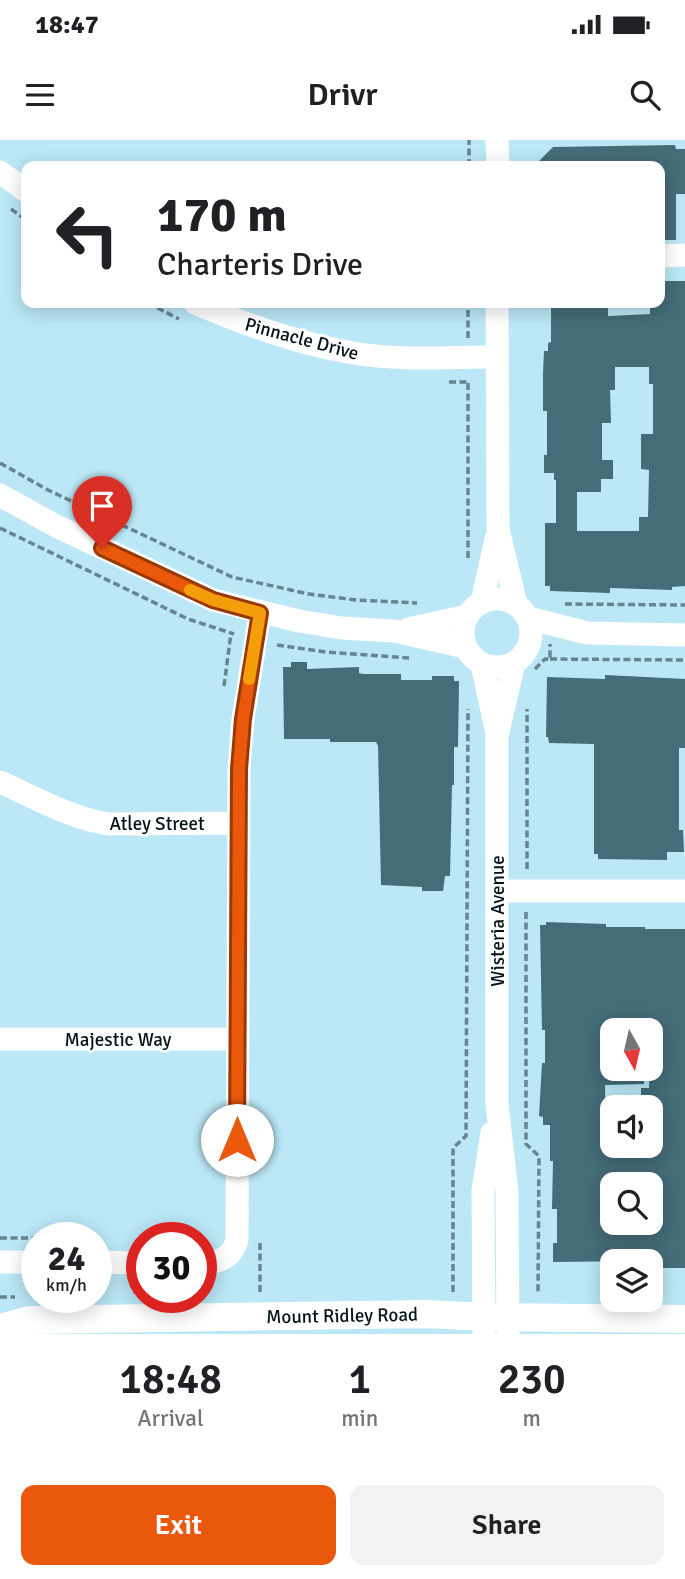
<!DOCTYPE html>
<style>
:root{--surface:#fff;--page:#f2f2f2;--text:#202124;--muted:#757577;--accent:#ea580c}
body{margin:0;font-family:Signika,sans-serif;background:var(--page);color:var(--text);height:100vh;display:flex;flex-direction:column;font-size:26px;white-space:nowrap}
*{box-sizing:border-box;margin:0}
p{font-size:23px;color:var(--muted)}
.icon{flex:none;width:38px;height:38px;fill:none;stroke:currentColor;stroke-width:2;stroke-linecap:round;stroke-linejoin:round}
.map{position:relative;height:1194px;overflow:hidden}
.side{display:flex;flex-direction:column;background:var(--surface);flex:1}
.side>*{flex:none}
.hud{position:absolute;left:21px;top:21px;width:644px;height:147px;border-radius:14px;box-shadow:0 4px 18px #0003;background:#fff;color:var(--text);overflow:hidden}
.needle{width:46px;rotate:172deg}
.controls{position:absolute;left:600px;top:878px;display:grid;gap:14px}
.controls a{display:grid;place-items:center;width:63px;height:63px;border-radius:14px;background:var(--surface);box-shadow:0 4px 18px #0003;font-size:35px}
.speed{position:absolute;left:21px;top:1082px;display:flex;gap:14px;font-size:35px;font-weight:700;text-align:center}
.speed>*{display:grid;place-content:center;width:91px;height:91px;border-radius:50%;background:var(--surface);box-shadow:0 4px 18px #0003;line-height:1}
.speed small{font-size:18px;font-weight:400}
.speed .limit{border:10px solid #d22;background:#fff;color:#111}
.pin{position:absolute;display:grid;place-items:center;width:60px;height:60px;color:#fff;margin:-72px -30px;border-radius:50% 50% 50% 0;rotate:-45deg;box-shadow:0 0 7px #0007}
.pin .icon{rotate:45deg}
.me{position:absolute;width:77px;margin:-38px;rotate:0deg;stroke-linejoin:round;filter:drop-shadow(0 0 5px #0008)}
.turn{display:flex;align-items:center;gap:24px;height:147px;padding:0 21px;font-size:32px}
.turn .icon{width:91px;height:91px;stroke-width:2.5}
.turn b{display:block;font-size:49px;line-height:60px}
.eta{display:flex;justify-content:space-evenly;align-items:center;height:119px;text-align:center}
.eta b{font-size:42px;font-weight:600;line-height:49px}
.cta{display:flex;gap:14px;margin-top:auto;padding:14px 21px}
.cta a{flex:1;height:80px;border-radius:14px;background:var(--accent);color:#fff;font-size:28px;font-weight:600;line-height:80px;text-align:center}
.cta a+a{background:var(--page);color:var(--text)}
.status{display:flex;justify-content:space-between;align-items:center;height:49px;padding:0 35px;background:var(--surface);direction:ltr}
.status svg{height:19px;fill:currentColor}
header{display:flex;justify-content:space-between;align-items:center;height:91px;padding:0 21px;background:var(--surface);font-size:32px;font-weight:600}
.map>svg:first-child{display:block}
</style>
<div class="status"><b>18:47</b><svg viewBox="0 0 49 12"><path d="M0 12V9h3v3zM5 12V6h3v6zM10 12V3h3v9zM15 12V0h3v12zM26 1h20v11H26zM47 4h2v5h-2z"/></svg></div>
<header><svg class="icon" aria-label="menu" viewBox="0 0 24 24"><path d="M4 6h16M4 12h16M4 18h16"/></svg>Drivr<svg class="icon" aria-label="search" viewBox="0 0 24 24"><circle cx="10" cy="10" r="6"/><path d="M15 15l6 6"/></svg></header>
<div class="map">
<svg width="685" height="1194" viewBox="0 0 685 1194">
<rect width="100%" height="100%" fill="#bbe7f6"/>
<path fill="#446c79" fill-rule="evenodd" d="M675 5 676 9H685V54H676V100H660V26H534L553 7Z
M660 141H685V446L672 447V450L610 448V453L550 451V446H545V383H556V340H554V333H544V315H547V271H543V233L544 211H548V203L551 202V163H608V176L650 174V163H660ZM615 227H649V244H653V294H641V329L649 330 648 377H639V391H577V352H601V339H613V320H602V283H611L610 250H615Z
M291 522H307V529L359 527V533L363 534H401V540H432V536H454V541H459L458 607H454V645H452L450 736H445L443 751H422V747L381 745 378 606 376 602H330V599H284L283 527H291Z
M605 535 685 539V608H679V690H683L684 712H667V720L598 719V714H594V604L549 603 548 597H546L547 537 605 539Z
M546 782 606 784V787H645V789H685V1128H651V1122L639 1121 553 1122V1103H557V1069H552L553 1021H550V985H543V977L539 976 542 923H545V890H542L540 785H546ZM610 891H651L649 948H641V968H651V1006H612V998L606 997 605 945 644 944V929H612V923H610ZM612 1045H651V1083H612Z"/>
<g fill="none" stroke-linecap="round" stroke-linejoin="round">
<path stroke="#678590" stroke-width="3.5" stroke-dasharray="7 3.5" stroke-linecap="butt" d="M469 26V0
M11 69 26 80
M148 163 179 179
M468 198V163
M449 242H468
M0 323 48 350 232 437 309 454 356 460 417 463
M0 388 188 479 234 494
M468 418V240
M565 464 685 465
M277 505 326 512 409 518
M550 519 685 520
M535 529 545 519H550V504
M224 546 231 493
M527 729V569
M526 772V1004L539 1016 538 1153
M0 1098H37
M260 1103V1152
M453 1152V1008L466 996 468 569
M0 1157H15"/>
<path stroke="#fff" stroke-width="23" d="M497 0 498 26
M0 32 26 51
M660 116 685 115
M195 163C246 185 298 204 353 213 399 221 450 217 497 217
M497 163 498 389 516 464
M0 355 56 386 213 460 299 481 342 488 394 491 465 507
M463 493a34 34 0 1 1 68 0a34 34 0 1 1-68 0Z
M482 462 496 399
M528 478 587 493 685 495
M408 489 467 476
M482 524 496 589
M0 642C36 658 70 678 109 684L239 683
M497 751H685
M0 899H237
M0 1122H37
M96 1122 142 1123
M201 1123C219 1123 232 1118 237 1100L239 629 243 579 260 473
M484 1194 483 1050 492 993
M508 1194 507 1051 497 965V596L514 523"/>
<path stroke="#fff" stroke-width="28" d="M0 1188 30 1180 427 1174 485 1177 685 1179"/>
</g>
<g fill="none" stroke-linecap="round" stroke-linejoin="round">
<defs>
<path id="route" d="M102 408 213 460 260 473 243 579 239 629 237 1000"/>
</defs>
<use href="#route" stroke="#983908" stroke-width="18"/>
<use href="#route" stroke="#ea580c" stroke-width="12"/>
<path stroke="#f59e0b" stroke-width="12" d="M190 450 213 460 260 473 249 539"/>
</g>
<g text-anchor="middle" stroke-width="6" stroke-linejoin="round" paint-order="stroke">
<g font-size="19" fill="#041318" stroke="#fff">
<text transform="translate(302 198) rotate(15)" y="7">Pinnacle Drive</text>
<text x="157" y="690">Atley Street</text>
<text transform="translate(497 781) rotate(-90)" y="7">Wisteria Avenue</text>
<text x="118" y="906">Majestic Way</text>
<text transform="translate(342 1175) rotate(-1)" y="7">Mount Ridley Road</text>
</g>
</g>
</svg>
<div class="controls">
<a><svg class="needle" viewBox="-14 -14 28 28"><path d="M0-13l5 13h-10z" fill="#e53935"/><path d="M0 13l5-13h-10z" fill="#757577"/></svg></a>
<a><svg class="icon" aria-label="sound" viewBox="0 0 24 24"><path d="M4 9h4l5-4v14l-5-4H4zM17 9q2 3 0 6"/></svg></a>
<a><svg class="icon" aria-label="search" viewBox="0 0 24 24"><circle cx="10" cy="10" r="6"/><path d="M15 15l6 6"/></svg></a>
<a><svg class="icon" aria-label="layers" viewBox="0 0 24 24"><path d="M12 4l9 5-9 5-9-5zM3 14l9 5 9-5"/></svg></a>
</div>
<div class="speed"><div>24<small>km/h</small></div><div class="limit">30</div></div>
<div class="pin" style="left:102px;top:408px;background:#d93025"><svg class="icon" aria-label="arrive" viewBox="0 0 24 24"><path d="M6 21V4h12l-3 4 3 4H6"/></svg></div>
<svg class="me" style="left:237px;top:1000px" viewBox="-20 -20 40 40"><circle r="19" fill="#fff"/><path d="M0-13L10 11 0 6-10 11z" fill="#ea580c"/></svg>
<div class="hud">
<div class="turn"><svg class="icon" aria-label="left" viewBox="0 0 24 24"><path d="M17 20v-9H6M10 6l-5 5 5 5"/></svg><div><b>170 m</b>Charteris Drive</div></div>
</div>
</div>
<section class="side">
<div class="eta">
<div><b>18:48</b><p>Arrival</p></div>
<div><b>1</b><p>min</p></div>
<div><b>230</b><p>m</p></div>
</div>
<div class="cta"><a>Exit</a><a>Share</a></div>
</section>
